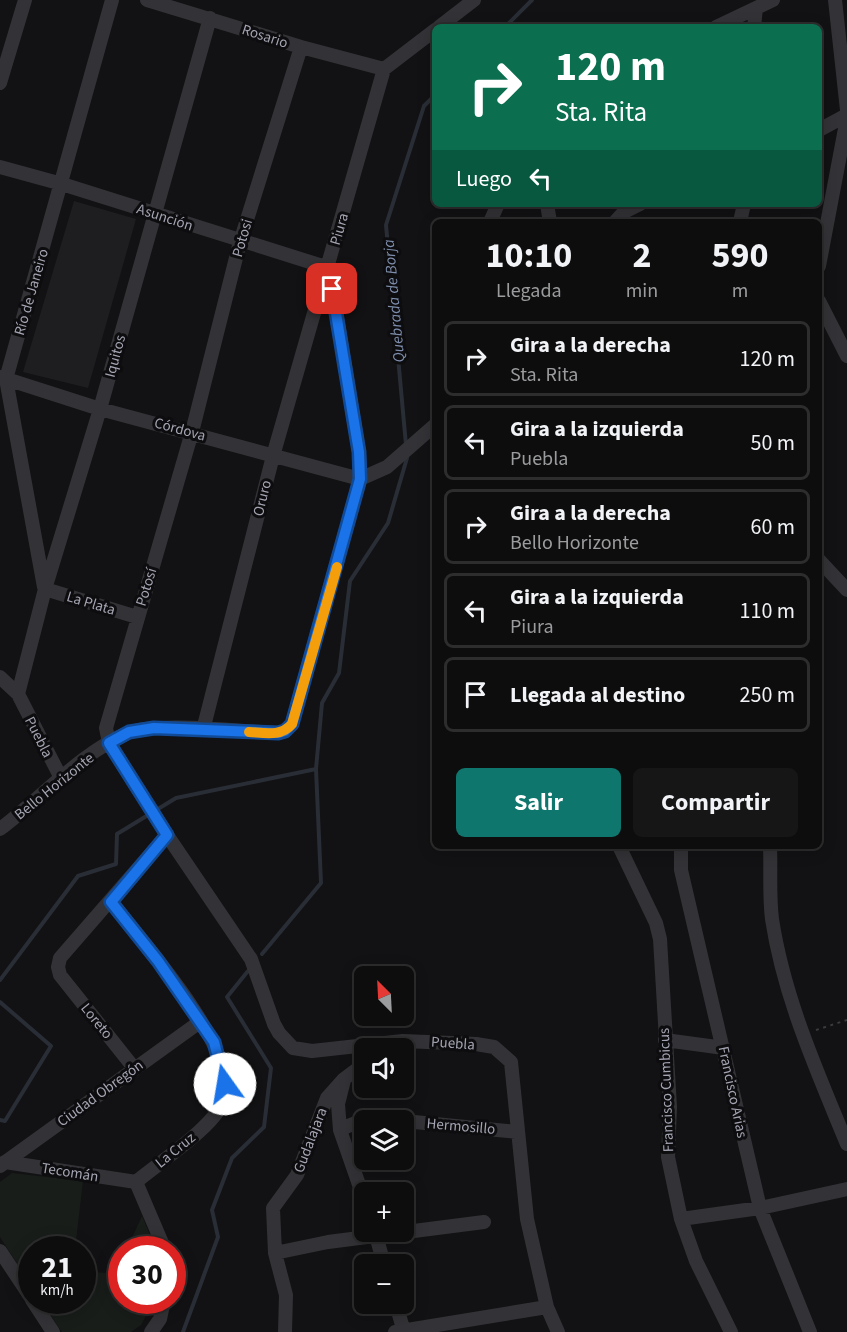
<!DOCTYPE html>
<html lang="es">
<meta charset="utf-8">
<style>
:root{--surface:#0e0d0e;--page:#171617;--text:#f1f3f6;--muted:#9b9c9e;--line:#2e2d2e;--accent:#0f766e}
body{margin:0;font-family:"Source Sans 3",sans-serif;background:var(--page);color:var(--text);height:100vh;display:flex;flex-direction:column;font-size:22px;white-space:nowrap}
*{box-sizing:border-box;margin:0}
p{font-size:20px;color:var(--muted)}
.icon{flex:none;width:33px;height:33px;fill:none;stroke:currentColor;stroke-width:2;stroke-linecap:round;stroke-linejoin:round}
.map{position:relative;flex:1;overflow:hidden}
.details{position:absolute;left:432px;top:219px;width:390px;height:630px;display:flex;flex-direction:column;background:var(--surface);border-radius:9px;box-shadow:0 3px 15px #0003,0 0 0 2px var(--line)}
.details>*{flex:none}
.top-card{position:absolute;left:432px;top:24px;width:390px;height:183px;border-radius:9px;box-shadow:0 3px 15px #0003,0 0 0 2px var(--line);background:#0b6e4f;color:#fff;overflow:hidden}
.needle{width:39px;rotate:336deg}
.fabs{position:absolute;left:354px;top:966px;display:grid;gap:12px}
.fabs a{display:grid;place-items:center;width:60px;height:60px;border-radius:9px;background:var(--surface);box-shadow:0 3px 15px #0003,0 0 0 2px var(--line);font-size:30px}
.speed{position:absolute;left:18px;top:1236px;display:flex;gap:12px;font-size:30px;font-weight:700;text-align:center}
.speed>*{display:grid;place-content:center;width:78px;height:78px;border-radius:50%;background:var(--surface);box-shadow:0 3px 15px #0003,0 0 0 2px var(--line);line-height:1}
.speed small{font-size:15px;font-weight:400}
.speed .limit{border:9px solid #d22;background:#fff;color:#111}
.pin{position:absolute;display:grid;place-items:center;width:51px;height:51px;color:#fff;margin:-26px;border-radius:12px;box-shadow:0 3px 9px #0006}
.me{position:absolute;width:66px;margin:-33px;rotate:347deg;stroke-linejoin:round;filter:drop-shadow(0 0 4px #0008)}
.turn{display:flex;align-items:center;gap:21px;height:126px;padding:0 24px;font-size:27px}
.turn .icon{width:78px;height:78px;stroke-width:2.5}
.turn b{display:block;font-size:42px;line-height:51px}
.then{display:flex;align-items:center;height:57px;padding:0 24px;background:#0003;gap:12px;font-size:22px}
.eta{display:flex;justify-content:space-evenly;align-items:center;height:102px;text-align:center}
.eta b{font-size:36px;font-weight:700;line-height:42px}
.action{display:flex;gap:12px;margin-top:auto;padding:12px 24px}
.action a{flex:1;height:69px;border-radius:9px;background:var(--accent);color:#fff;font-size:24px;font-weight:700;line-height:69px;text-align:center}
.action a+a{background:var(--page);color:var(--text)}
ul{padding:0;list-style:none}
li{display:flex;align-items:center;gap:18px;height:75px;margin:0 12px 9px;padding:0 12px;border:3px solid var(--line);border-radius:9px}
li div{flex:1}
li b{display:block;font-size:22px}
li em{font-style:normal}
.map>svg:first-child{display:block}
</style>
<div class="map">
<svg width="847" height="1332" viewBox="0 0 847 1332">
<rect width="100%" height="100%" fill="#121113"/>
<path fill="#1e1e20" d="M74 201 136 219 88 388 23 372Z"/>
<path fill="#181d1a" d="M12 1173 83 1181 75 1249 32 1250 31 1285 0 1237V1182Z
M142 1216 156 1249H127Z
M121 1262 122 1300 154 1301 141 1325 131 1332H62L41 1301 82 1300 83 1272 117 1273Z"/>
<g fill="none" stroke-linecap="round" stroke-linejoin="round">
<path stroke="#292d35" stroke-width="4" d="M505 27 532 0
M406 445 386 225 424 106 435 95
M262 954 321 883 316 769 322 703 339 673 350 581 388 523 407 458
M0 980 78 876 116 864 117 834 176 798 316 769
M0 1002 51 1046 5 1121 0 1120
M183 1332 218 1237 212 1210 232 1158 264 1127 271 1068 227 997 248 971"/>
<path stroke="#39393e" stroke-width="2" stroke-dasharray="3 4.5" stroke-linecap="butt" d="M816 1030 847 1020"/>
<path stroke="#333337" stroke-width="14" d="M147 0 301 47 384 69
M835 0 847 110
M439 27 474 0
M716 27 773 0
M754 27 756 8
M301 47 240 242 192 432 106 728 109 743 167 835 251 959 274 1024 279 1033 293 1048 312 1051 403 1041 476 1044 494 1047 511 1062 527 1219 547 1307 558 1332
M0 83 25 0
M819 130 847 115
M0 167 62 184 329 268
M547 204 550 222
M490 222 498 204
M615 222 624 212 640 204
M740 222 744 204
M819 266 847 118
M819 301 847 356
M0 377 100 409 360 479 387 467 435 425
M819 560 847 590
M44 587 6 379 112 0
M45 589 137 617
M0 677 18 694 61 778
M18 694 45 589 100 409 210 18
M203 730 273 456 384 69 435 30
M0 829C39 800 83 751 128 733 157 721 244 732 278 733L285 731 292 724 360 479 359 452 329 268
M619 846 656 923 660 939 670 1107 668 1157 681 1219 696 1261 731 1332
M681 846V870L760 1208 810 1332
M770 846C771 870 769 896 772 919 784 998 817 1071 847 1144
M111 902C142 941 237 1047 225 1097 218 1125 158 1163 136 1182
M665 1040 724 1048
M134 1068 60 975 58 967 60 958 167 835
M344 1080 338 1104 340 1130 364 1199
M404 1121 518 1132
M340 1130C361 1118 377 1119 401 1120
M5 1162 136 1182
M0 1166 201 1021
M136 1182 165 1250
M681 1219 760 1208 847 1189
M375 1232 384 1264
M0 1251 32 1299
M275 1253 328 1242 484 1222
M32 1300 53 1332
M396 1304 404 1332
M151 1332 160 1319 164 1300
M285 1332 286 1295 275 1253 273 1208 297 1175 327 1098 344 1079 364 1064
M395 1332 547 1307"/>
</g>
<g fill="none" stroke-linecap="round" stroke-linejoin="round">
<defs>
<path id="route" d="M225 1084 214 1042 158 961 111 902 167 835 109 743 129 732 154 728 278 733 285 731 292 724 360 479 359 452 332 289"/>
</defs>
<use href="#route" stroke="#114b97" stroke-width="15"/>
<use href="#route" stroke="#1a73e8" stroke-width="10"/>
<path stroke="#f59e0b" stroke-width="10" d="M249 732C265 733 281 737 292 724L337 567"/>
</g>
<g text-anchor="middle" stroke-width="6" stroke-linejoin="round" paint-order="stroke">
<g font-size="15" fill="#a4a5b2" stroke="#0d0c0e">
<text transform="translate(265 36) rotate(18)" y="5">Rosario</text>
<text transform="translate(165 217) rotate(18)" y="5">Asunción</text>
<text transform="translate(339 229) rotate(-74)" y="5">Piura</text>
<text transform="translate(242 238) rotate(-74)" y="5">Potosi</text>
<text transform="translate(31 292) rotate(-74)" y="5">Río de Janeiro</text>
<text transform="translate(115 356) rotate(-75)" y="5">Iquitos</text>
<text transform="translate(180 429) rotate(15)" y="5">Córdova</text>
<text transform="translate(262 498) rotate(-76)" y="5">Oruro</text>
<text transform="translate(146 587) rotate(-73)" y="5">Potosí</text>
<text transform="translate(91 603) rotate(17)" y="5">La Plata</text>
<text transform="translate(39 737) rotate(63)" y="5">Puebla</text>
<text transform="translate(54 786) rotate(-39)" y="5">Bello Horizonte</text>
<text transform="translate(97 1021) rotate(51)" y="5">Loreto</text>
<text transform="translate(453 1043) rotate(4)" y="5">Puebla</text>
<text transform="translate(666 1090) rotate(-92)" y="5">Francisco Cumbicus</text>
<text transform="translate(733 1092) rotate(78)" y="5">Francisco Arias</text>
<text transform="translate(100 1093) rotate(-36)" y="5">Ciudad Obregón</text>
<text transform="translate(461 1126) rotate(5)" y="5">Hermosillo</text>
<text transform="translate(310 1140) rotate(-69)" y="5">Gudalajara</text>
<text transform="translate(175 1150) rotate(-39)" y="5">La Cruz</text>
<text transform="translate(70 1172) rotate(9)" y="5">Tecomán</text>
</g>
<g font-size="16" font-style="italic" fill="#7d8dab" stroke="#0d0c0e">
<text transform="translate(393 301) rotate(-95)" y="6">Quebrada de Borja</text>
</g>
</g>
</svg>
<div class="fabs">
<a><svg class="needle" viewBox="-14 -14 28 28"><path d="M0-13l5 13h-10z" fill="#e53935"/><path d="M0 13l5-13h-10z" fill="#9b9c9e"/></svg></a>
<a><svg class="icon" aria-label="sound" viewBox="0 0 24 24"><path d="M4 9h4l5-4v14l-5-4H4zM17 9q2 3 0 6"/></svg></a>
<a><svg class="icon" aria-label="layers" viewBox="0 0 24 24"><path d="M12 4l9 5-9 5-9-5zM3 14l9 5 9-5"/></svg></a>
<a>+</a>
<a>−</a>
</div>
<div class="speed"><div>21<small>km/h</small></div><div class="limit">30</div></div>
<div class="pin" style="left:332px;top:289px;background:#d93025"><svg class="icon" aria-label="arrive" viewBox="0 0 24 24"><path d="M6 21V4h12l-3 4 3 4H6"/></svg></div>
<svg class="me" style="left:225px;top:1084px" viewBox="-20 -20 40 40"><circle r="19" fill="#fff"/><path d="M0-13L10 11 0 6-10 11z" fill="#1a73e8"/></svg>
<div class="top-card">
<div class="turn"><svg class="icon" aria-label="right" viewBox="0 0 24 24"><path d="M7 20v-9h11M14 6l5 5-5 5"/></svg><div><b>120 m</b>Sta. Rita</div></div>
<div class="then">Luego<svg class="icon" aria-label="left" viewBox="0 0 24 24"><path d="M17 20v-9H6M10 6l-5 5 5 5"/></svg></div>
</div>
<section class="details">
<div class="eta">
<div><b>10:10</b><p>Llegada</p></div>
<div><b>2</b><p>min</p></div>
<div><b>590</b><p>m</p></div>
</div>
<ul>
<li><svg class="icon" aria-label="right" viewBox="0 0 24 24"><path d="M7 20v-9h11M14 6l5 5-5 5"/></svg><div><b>Gira a la derecha</b><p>Sta. Rita</p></div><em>120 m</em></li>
<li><svg class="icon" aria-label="left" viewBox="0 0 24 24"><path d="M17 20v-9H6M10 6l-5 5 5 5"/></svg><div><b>Gira a la izquierda</b><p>Puebla</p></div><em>50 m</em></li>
<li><svg class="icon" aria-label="right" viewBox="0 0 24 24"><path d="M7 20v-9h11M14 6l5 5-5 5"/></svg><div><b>Gira a la derecha</b><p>Bello Horizonte</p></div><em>60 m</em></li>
<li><svg class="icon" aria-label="left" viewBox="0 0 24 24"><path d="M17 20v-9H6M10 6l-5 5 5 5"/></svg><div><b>Gira a la izquierda</b><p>Piura</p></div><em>110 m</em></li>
<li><svg class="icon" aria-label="arrive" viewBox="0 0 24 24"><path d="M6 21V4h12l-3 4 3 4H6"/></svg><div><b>Llegada al destino</b></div><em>250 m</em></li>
</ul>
<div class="action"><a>Salir</a><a>Compartir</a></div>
</section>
</div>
